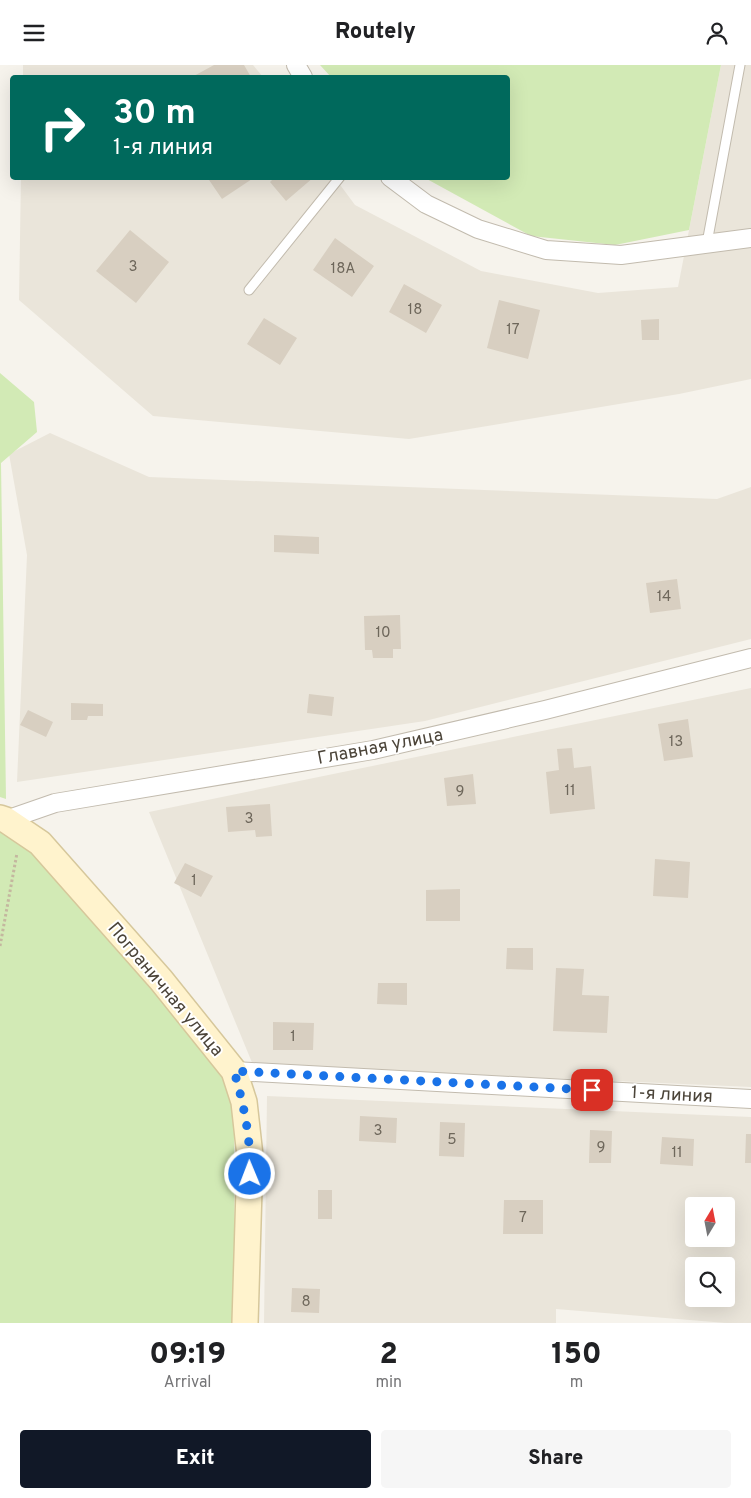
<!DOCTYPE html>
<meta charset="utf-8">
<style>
:root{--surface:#fff;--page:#f6f6f6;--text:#202124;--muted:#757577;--accent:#111827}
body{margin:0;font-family:Overpass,sans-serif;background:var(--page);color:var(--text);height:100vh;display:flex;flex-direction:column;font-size:19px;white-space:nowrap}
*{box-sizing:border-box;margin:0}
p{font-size:16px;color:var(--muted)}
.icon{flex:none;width:28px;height:28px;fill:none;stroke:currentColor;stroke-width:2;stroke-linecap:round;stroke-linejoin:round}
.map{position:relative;height:1258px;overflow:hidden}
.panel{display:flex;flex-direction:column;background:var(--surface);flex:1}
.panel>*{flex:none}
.top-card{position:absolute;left:10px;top:10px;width:500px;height:105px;border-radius:5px;box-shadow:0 5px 20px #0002;background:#00695c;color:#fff;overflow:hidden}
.needle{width:32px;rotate:10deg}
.fabs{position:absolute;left:685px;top:1132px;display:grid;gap:10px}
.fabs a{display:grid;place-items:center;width:50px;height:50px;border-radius:5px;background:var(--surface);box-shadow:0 5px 20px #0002;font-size:25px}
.pin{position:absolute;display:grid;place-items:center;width:42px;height:42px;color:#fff;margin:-21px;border-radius:10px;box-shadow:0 2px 8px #0006}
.me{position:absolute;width:55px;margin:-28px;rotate:359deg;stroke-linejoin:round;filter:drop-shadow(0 0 4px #0008)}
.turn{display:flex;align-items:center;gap:18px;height:105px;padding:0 20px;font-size:22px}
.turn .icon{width:65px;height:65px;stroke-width:2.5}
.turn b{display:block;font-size:35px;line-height:42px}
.eta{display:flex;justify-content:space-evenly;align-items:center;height:85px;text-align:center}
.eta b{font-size:30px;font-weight:800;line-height:35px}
.action{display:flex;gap:10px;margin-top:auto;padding:10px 20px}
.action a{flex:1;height:58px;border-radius:5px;background:var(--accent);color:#fff;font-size:20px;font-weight:800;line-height:58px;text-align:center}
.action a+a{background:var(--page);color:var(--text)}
header{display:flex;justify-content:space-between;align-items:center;height:65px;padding:0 20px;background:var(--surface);font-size:22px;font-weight:800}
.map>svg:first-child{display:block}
</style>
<header><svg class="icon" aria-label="menu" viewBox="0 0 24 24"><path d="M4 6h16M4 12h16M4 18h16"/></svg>Routely<svg class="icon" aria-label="person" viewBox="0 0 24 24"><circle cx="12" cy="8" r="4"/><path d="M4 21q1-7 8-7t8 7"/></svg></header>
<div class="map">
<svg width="751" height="1258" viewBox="0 0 751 1258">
<rect width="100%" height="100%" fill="#f6f3ec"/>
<path fill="#eae5da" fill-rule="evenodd" d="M23 0H253L263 12H23Z
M721 0H751V314L679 329 409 374 153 351 19 235 21 112 335 113 355 140 481 206 598 228 678 222Z
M50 368 149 412 717 434 751 422V574L425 656 17 717 27 490 9 389Z
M751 623V1022L253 1000 149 747Z
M267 1031 751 1052V1258H726L556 1244V1258H264ZM694 1141H726V1174H694ZM694 1201H726V1234H694Z"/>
<path fill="#d2eab5" d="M320 0H721L689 165 615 180 531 171 425 113 508 112V12H331Z
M0 308 34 337 37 367 1 398 6 734 0 732Z
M0 753 234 1006 235 1258H0Z"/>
<path fill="#d8cfc1" d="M214 0H244L251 12H192Z
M207 112H255L222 134Z
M275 112H314L286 136 270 117Z
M130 165 169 197 136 238 96 206Z
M335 173 374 201 352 232 313 205Z
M404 219 442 240 426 268 389 247Z
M499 235 540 245 528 294 487 283Z
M264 253 297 273 280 300 247 279Z
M659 254V275H642L641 255Z
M274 470 319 472V489L274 487Z
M677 514 681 544 650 548 646 518Z
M400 550 401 584H393V593H373L372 585H365L364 551Z
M309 629 334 632 332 651 307 648Z
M71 638 103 639V651H88L87 655H71Z
M28 645 53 657 46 672 20 660Z
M688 654 693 692 664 696 658 659Z
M572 683 574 703 591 701 595 744 550 749 546 707 559 705 557 684Z
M473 709 476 739 447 741 444 713Z
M270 739 272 771 256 772 255 765 228 767 226 742Z
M655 794 690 797 688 833 653 831Z
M185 798 213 811 201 832 174 818Z
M460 824V856H426V825Z
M507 883H533V905L506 904Z
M556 903 584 904 582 930 609 931 607 968 553 966Z
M378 918H407V940L377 939Z
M273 957 314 958 313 985H273Z
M360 1051 397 1053 396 1078 359 1076Z
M440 1057 465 1058 464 1092 439 1091Z
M590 1065 612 1066 611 1098H589Z
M746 1069H751V1098H745Z
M662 1072 694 1074 693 1101 660 1099Z
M318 1125H332V1154H318Z
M504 1135H543V1169H503Z
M292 1223 320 1224 319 1248 291 1247Z"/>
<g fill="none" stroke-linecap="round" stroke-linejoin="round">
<defs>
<path id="lane" d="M707 178 740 0
M249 225 340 112"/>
<path id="street" d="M296 0 303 12
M390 112 426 139 478 164 546 185 621 190 751 173
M6 755 55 738 373 685 545 645 751 593
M234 1006 751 1034"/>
<path id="secondary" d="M0 753 6 755 40 778 161 915 234 1006 244 1037 250 1091 245 1258"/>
</defs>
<use href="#lane" stroke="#c2bbae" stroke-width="11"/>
<use href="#street" stroke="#c2bbae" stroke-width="20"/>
<use href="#secondary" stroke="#d6c79b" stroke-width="28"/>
<path stroke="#c4b79f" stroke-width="3" stroke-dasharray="2.5 2.5" stroke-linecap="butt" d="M0 881 17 788"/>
<use href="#lane" stroke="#fff" stroke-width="9"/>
<use href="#street" stroke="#fff" stroke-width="18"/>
<use href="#secondary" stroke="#fff3cd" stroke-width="25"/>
</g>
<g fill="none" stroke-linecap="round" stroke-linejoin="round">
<path stroke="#1a73e8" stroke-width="9" stroke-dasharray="0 16.2" d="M250 1109C251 1074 244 1040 234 1006L592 1025"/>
</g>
<g text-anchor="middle" stroke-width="4" stroke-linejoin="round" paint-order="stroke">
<g font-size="15" fill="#6e675b">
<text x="133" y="206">3</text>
<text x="343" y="208">18А</text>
<text x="415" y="249">18</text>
<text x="513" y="269">17</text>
<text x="664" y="536">14</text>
<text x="383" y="572">10</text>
<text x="676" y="681">13</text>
<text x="570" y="730">11</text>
<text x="460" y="731">9</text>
<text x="249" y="758">3</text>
<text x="194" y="820">1</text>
<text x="293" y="976">1</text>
<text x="378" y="1070">3</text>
<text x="452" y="1079">5</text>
<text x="601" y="1087">9</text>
<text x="677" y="1092">11</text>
<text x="523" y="1157">7</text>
<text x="306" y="1241">8</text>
</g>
<g font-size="18" fill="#4b4439" stroke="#fff">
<text transform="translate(380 681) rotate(-11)" y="6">Главная улица</text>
<text transform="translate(166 924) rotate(50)" y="6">Пограничная улица</text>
<text transform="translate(672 1029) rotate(3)" y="6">1-я линия</text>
</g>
</g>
</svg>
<div class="fabs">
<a><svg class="needle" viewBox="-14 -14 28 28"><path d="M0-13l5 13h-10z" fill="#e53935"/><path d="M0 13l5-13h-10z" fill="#757577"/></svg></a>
<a><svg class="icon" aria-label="search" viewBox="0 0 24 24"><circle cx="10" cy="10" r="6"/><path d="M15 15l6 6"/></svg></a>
</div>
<div class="pin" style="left:592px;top:1025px;background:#d93025"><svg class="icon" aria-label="arrive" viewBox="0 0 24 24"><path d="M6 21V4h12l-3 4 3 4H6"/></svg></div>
<svg class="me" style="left:250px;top:1109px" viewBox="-20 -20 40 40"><circle r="17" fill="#1a73e8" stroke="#fff" stroke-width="3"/><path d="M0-11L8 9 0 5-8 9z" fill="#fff"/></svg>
<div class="top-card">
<div class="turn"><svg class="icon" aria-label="right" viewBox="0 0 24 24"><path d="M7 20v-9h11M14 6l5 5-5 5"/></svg><div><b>30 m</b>1-я линия</div></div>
</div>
</div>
<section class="panel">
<div class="eta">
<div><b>09:19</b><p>Arrival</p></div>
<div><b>2</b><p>min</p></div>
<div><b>150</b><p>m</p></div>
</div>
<div class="action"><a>Exit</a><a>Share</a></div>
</section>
